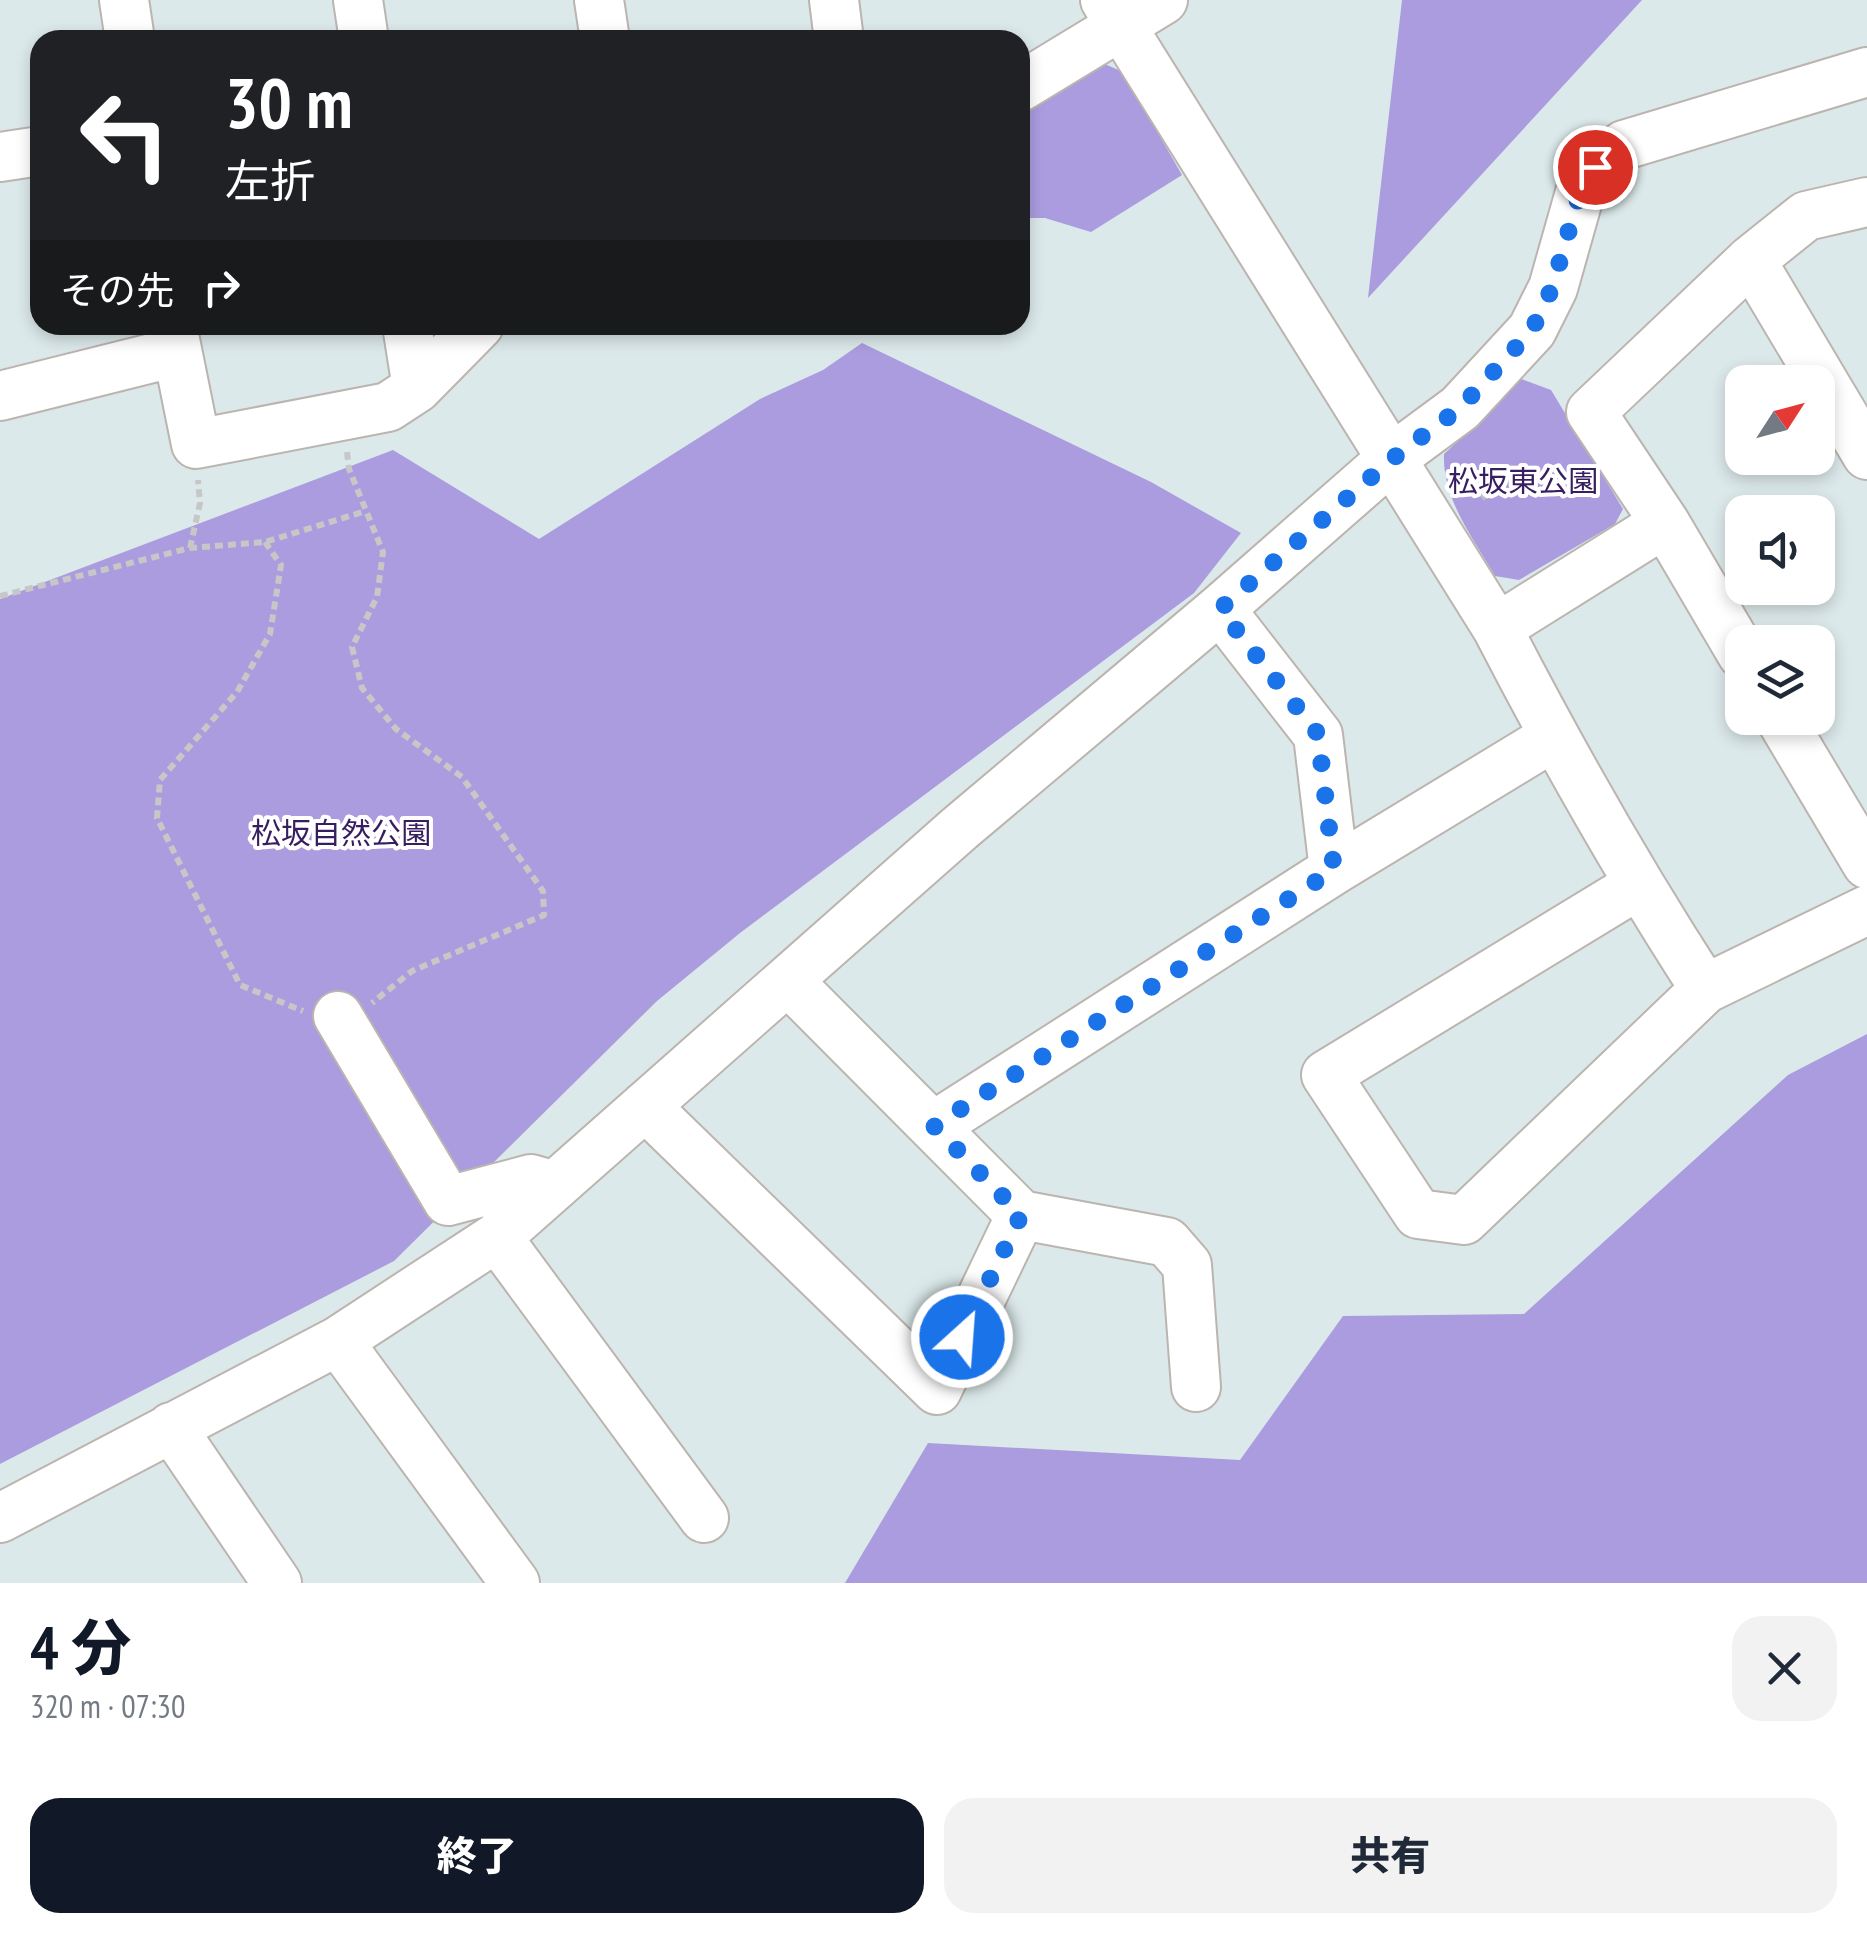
<!DOCTYPE html>
<html lang="ja">
<meta charset="utf-8">
<style>
:root{--surface:#fff;--page:#f2f2f3;--text:#1f2937;--muted:#747a83;--accent:#111827}
body{margin:0;font-family:"PT Sans Narrow","Noto Sans JP",sans-serif;background:var(--page);color:var(--text);height:100vh;display:flex;flex-direction:column;font-size:38px;white-space:nowrap}
*{box-sizing:border-box;margin:0}
p{font-size:32px;color:var(--muted)}
.icon{flex:none;width:55px;height:55px;fill:none;stroke:currentColor;stroke-width:2;stroke-linecap:round;stroke-linejoin:round}
.map{position:relative;height:1583px;overflow:hidden}
.details{display:flex;flex-direction:column;background:var(--surface);flex:1}
.details>*{flex:none}
.banner{position:absolute;left:30px;top:30px;width:1000px;height:305px;border-radius:30px;box-shadow:0 5px 15px #0003;background:#202124;color:#fff;overflow:hidden}
.needle{width:65px;rotate:54deg}
.fabs{position:absolute;left:1725px;top:365px;display:grid;gap:20px}
.fabs a{display:grid;place-items:center;width:110px;height:110px;border-radius:20px;background:var(--surface);box-shadow:0 5px 15px #0003;font-size:50px}
.pin{position:absolute;display:grid;place-items:center;width:85px;height:85px;color:#fff;margin:-42px;border:5px solid #fff;border-radius:50%;box-shadow:0 2px 10px #0007}
.me{position:absolute;width:110px;margin:-55px;rotate:26deg;stroke-linejoin:round;filter:drop-shadow(0 0 8px #0008)}
.turn{display:flex;align-items:center;gap:35px;height:210px;padding:0 30px;font-size:45px}
.turn .icon{width:130px;height:130px;stroke-width:2.5}
.turn b{display:block;font-size:70px;line-height:85px}
.then{display:flex;align-items:center;height:95px;padding:0 30px;background:#0003;gap:20px;font-size:38px}
.round{display:grid;place-items:center;flex:none;width:105px;height:105px;border-radius:30px;background:var(--page)}
.head{display:flex;align-items:center;justify-content:space-between;height:170px;padding:0 30px}
h1{font-size:60px;font-weight:800;line-height:75px;color:var(--accent)}
.cta{display:flex;gap:20px;margin-top:auto;padding:20px 30px}
.cta a{flex:1;height:115px;border-radius:30px;background:var(--accent);color:#fff;font-size:40px;font-weight:800;line-height:115px;text-align:center}
.cta a+a{background:var(--page);color:var(--text)}
.map>svg:first-child{display:block}
</style>
<div class="map">
<svg width="1867" height="1583" viewBox="0 0 1867 1583">
<rect width="100%" height="100%" fill="#dce9ea"/>
<path fill="#aa9cde" d="M1402 0H1642L1368 298Z
M1098 61 1123 72 1182 175 1091 232 1045 218H1020V107Z
M862 343 1151 482 1241 533 1194 593 740 933 657 1001 394 1261 0 1464V599L393 450 539 539 760 399 823 370Z
M1519 378 1551 390 1623 509 1615 524 1519 580 1495 576C1473 538 1442 498 1444 454L1483 418Z
M1867 1034V1583H845L928 1443 1240 1460 1343 1316 1524 1314 1788 1075Z"/>
<path fill="#bbc4c6" stroke="#b6c2c6" stroke-width="2.5" d="M1487 476 1496 489 1484 499 1473 486Z"/>
<g fill="none" stroke-linecap="round" stroke-linejoin="round">
<defs>
<path id="minor" d="M124 0 130 40
M358 0 364 40
M599 0 605 40
M834 0 839 40
M1105 0 1497 628C1561 752 1629 872 1705 989
M1020 87 1163 0
M0 157 40 151
M1751 260 1867 455
M172 325 196 444 388 407 417 388 479 325
M407 325 417 388
M0 396 176 352
M1497 628 1665 523
M1742 654 1665 523 1591 412 1751 260 1806 216 1867 202
M1780 718 1867 864
M1334 870 1553 737
M1638 885 1326 1075 1418 1214 1464 1220 1705 989 1867 910
M338 1016 448 1201 531 1179 555 1186
M645 1106 937 1390 1021 1215 788 981
M934 1126 1334 870 1318 735 1220 609
M1021 1215 1167 1242 1187 1265 1196 1387
M497 1237 704 1518
M338 1341 515 1583
M171 1427 277 1583
M0 1518 338 1341 497 1237 960 828 1220 609 1391 459 1460 408 1532 330 1553 288 1581 189 1595 167 1624 145 1867 72"/>
</defs>
<use href="#minor" stroke="#bcb4af" stroke-width="52"/>
<path stroke="#c7c7c7" stroke-width="6" stroke-dasharray="8 5" stroke-linecap="butt" d="M347 452 349 469 383 552 377 597 352 647 362 688 396 729 462 777 543 891 544 915 412 971 372 1003
M265 542 281 565 270 634 237 692 160 780 157 818 240 985 303 1011
M190 548 200 503 198 480
M0 596 190 548 265 542 366 511"/>
<use href="#minor" stroke="#fff" stroke-width="48"/>
</g>
<g fill="none" stroke-linecap="round" stroke-linejoin="round">
<path stroke="#1a73e8" stroke-width="18" stroke-dasharray="0 32.4" d="M962 1337 1021 1215 934 1126 1334 870 1318 734 1220 609 1392 459 1460 408 1532 330 1552 288 1581 189 1595 167"/>
</g>
<g text-anchor="middle" stroke-width="8" stroke-linejoin="round" paint-order="stroke">
<g font-size="30" fill="#361e61" stroke="#fff">
<text x="1523" y="492">松坂東公園</text>
<text x="341" y="844">松坂自然公園</text>
</g>
</g>
</svg>
<div class="fabs">
<a><svg class="needle" viewBox="-14 -14 28 28"><path d="M0-13l5 13h-10z" fill="#e53935"/><path d="M0 13l5-13h-10z" fill="#747a83"/></svg></a>
<a><svg class="icon" aria-label="sound" viewBox="0 0 24 24"><path d="M4 9h4l5-4v14l-5-4H4zM17 9q2 3 0 6"/></svg></a>
<a><svg class="icon" aria-label="layers" viewBox="0 0 24 24"><path d="M12 4l9 5-9 5-9-5zM3 14l9 5 9-5"/></svg></a>
</div>
<div class="pin" style="left:1595px;top:167px;background:#d93025"><svg class="icon" aria-label="arrive" viewBox="0 0 24 24"><path d="M6 21V4h12l-3 4 3 4H6"/></svg></div>
<svg class="me" style="left:962px;top:1337px" viewBox="-20 -20 40 40"><circle r="17" fill="#1a73e8" stroke="#fff" stroke-width="3"/><path d="M0-11L8 9 0 5-8 9z" fill="#fff"/></svg>
<div class="banner">
<div class="turn"><svg class="icon" aria-label="left" viewBox="0 0 24 24"><path d="M17 20v-9H6M10 6l-5 5 5 5"/></svg><div><b>30 m</b>左折</div></div>
<div class="then">その先<svg class="icon" aria-label="right" viewBox="0 0 24 24"><path d="M7 20v-9h11M14 6l5 5-5 5"/></svg></div>
</div>
</div>
<section class="details">
<div class="head"><div><h1>4 分</h1><p>320 m · 07:30</p></div><a class="round"><svg class="icon" aria-label="close" viewBox="0 0 24 24"><path d="M6 6l12 12M18 6L6 18"/></svg></a></div>
<div class="cta"><a>終了</a><a>共有</a></div>
</section>
